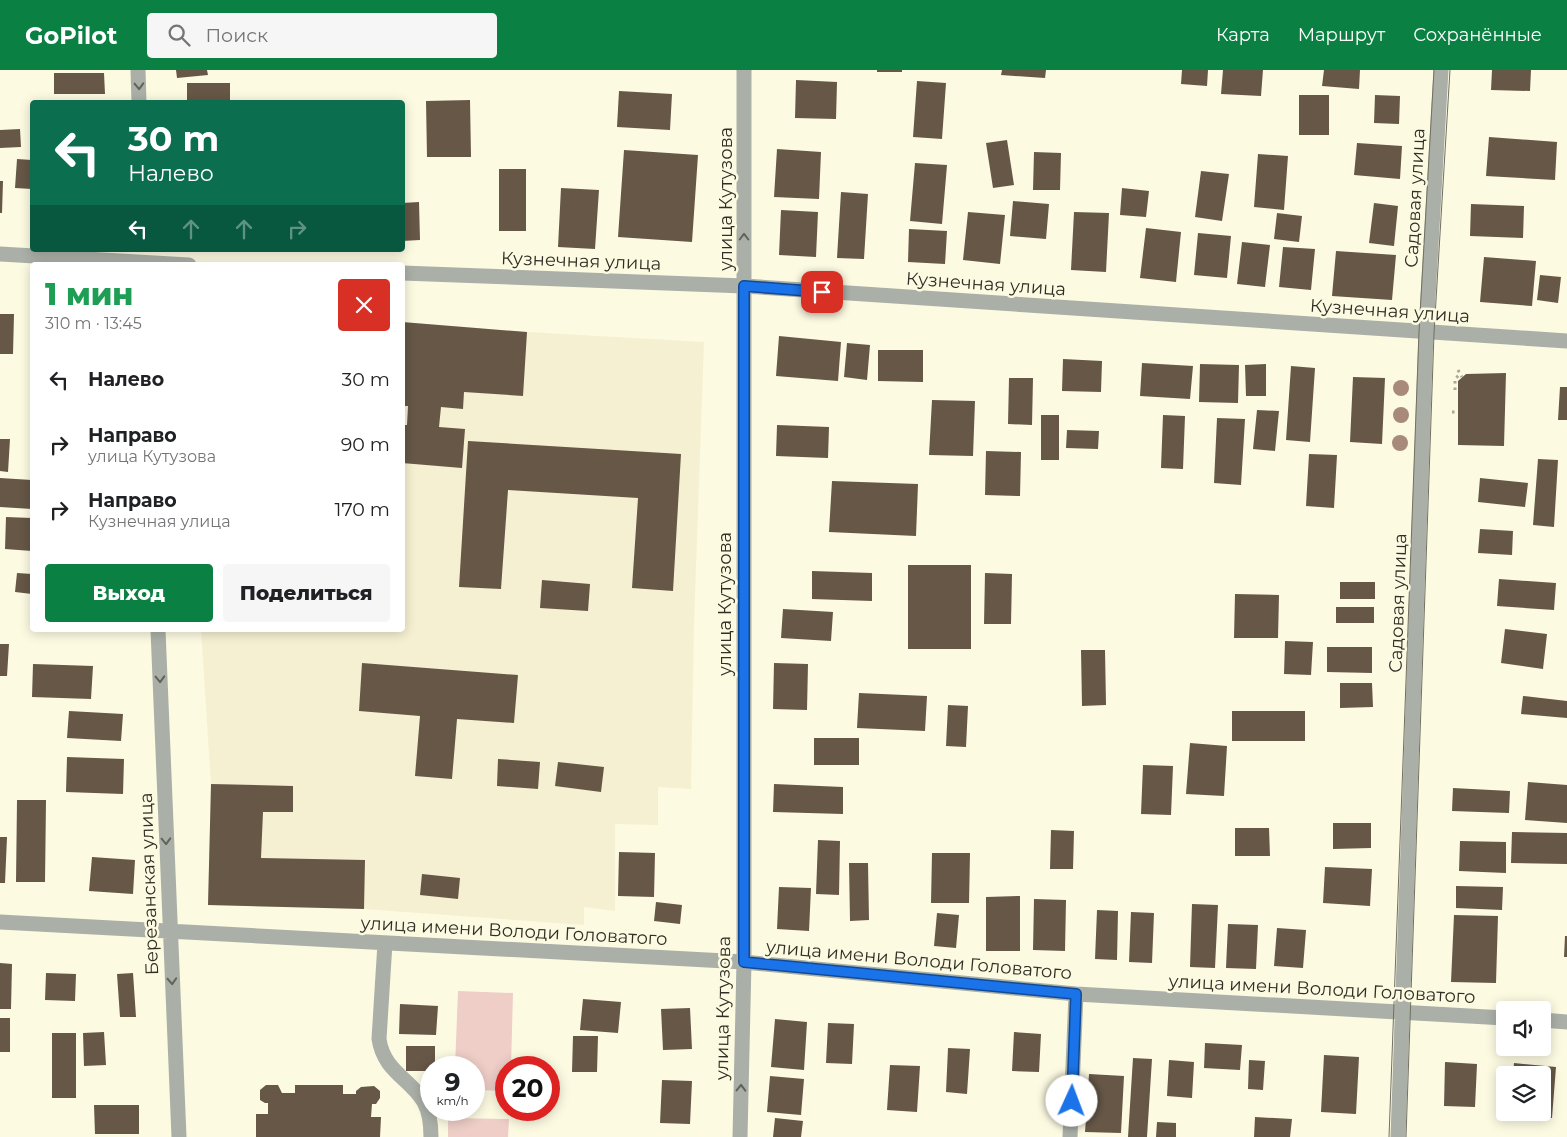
<!DOCTYPE html>
<html lang="ru">
<meta charset="utf-8">
<style>
:root{--surface:#fff;--page:#f6f6f6;--text:#202124;--muted:#757577;--accent:#0b8043}
body{margin:0;font-family:Montserrat,sans-serif;background:var(--page);color:var(--text);height:100vh;display:flex;flex-direction:column;font-size:19px;white-space:nowrap}
*{box-sizing:border-box;margin:0}
p{font-size:16px;color:var(--muted)}
.icon{flex:none;width:28px;height:28px;fill:none;stroke:currentColor;stroke-width:2;stroke-linecap:round;stroke-linejoin:round}
.map{position:relative;flex:1;overflow:hidden}
.sheet{position:absolute;left:30px;top:192px;width:375px;height:370px;display:flex;flex-direction:column;background:var(--surface);border-radius:5px;box-shadow:0 2px 12px #0003}
.sheet>*{flex:none}
.top-card{position:absolute;left:30px;top:30px;width:375px;height:152px;border-radius:5px;box-shadow:0 2px 12px #0003;background:#0b6e4f;color:#fff;overflow:hidden}
.controls{position:absolute;left:1496px;top:931px;display:grid;gap:10px}
.controls a{display:grid;place-items:center;width:55px;height:55px;border-radius:5px;background:var(--surface);box-shadow:0 2px 12px #0003;font-size:25px}
.speed{position:absolute;left:420px;top:986px;display:flex;gap:10px;font-size:25px;font-weight:700;text-align:center}
.speed>*{display:grid;place-content:center;width:65px;height:65px;border-radius:50%;background:var(--surface);box-shadow:0 2px 12px #0003;line-height:1}
.speed small{font-size:12px;font-weight:400}
.speed .limit{border:8px solid #d22;background:#fff;color:#111}
.pin{position:absolute;display:grid;place-items:center;width:42px;height:42px;color:#fff;margin:-21px;border-radius:10px;box-shadow:0 2px 8px #0006}
.me{position:absolute;width:55px;margin:-28px;rotate:2deg;stroke-linejoin:round;filter:drop-shadow(0 0 4px #0008)}
.turn{display:flex;align-items:center;gap:18px;height:105px;padding:0 15px;font-size:22px}
.turn .icon{width:65px;height:65px;stroke-width:2.5}
.turn b{display:block;font-size:35px;line-height:42px}
.lanes{display:flex;align-items:center;height:48px;padding:0 15px;background:#0003;justify-content:center;gap:25px;direction:ltr}
.lanes .off{opacity:.35}
.round{display:grid;place-items:center;flex:none;width:52px;height:52px;border-radius:5px;background:var(--page)}
.headline{display:flex;align-items:center;justify-content:space-between;height:85px;padding:0 15px}
h1{font-size:30px;font-weight:800;line-height:38px;color:#1e9e55}
.cta{display:flex;gap:10px;margin-top:auto;padding:10px 15px}
.cta a{flex:1;height:58px;border-radius:5px;background:var(--accent);color:#fff;font-size:20px;font-weight:800;line-height:58px;text-align:center}
.cta a+a{background:var(--page);color:var(--text)}
ul{padding:0;list-style:none}
li{display:flex;align-items:center;gap:15px;height:65px;padding:0 15px}
li div{flex:1}
li b{display:block;font-size:19px}
li em{font-style:normal}
header{display:flex;align-items:center;gap:30px;box-sizing:border-box;height:70px;padding:0 25px;background:var(--accent);color:#fff}
header strong{font-size:24px}
nav{display:flex;gap:28px;margin-inline-start:auto;font-size:18px}
.search{width:350px;height:45px;background:var(--page);display:flex;align-items:center;gap:12px;box-sizing:border-box;padding:0 18px;border-radius:5px;color:var(--muted);font-size:19px}
.map>svg:first-child{display:block}
</style>
<header>
<strong>GoPilot</strong>
<div class="search"><svg class="icon" aria-label="search" viewBox="0 0 24 24"><circle cx="10" cy="10" r="6"/><path d="M15 15l6 6"/></svg>Поиск</div>
<nav><a>Карта</a><a>Маршрут</a><a>Сохранённые</a></nav>
</header>
<div class="map">
<svg width="1567" height="1067" viewBox="0 0 1567 1067">
<rect width="100%" height="100%" fill="#fdfae2"/>
<path fill="#f5f0d1" d="M403 252 527 262 704 272 694 552 691 719 658 717V755L615 754V841L584 837V855L364 839 208 835 211 714 201 560H402Z"/>
<path fill="#eecec7" d="M458 921 513 923 511 997 506 998V1021L474 1020V998L455 997Z
M448 1048 509 1049 508 1067H448Z"/>
<path fill="#665747" d="M176 0H207L208 5 177 8Z
M877 0H902V2H877Z
M1002 0H1046L1045 8 1001 5Z
M1182 0H1208L1207 16 1181 14Z
M1223 0H1263L1261 26 1221 24Z
M1324 0H1360L1359 19 1322 16Z
M1492 0H1531L1530 21 1491 20Z
M54 3H104L105 24H54Z
M796 10 837 12 836 49 795 48Z
M917 11 946 13 942 69 913 67Z
M187 13H230V32H187Z
M619 21 672 24 670 60 617 57Z
M1299 25H1329V65H1299Z
M1375 25 1400 26 1399 54 1374 53Z
M470 30 471 87H427L426 31Z
M20 59 21 77 0 78V60Z
M1489 67 1557 72 1555 110 1486 106Z
M1007 70 1014 115 993 118 986 73Z
M1357 73 1402 76 1400 109 1354 105Z
M777 79 821 82 819 129 774 127Z
M624 80 698 85 692 172 618 167Z
M1034 82 1061 83 1060 120H1033Z
M1258 84 1288 86 1284 140 1254 137Z
M17 89 32 90V119L15 118Z
M915 93 947 95 942 154 910 151Z
M499 99H526V161H499Z
M1201 101 1229 104 1222 151 1195 147Z
M0 111H3L2 143H0Z
M561 118 599 120 595 179 558 177Z
M1122 118 1149 121 1146 147 1120 145Z
M841 122 868 124 864 189 837 188Z
M1013 131 1049 134 1046 169 1010 166Z
M419 132 420 170 402 171V133Z
M1374 133 1398 136 1394 176 1369 173Z
M1471 134 1524 136 1523 168 1470 166Z
M781 140 818 142 816 187 779 185Z
M968 142 1005 145 1000 194 963 190Z
M1074 142 1109 143 1106 202 1071 200Z
M1277 143 1302 146 1299 172 1274 169Z
M1146 158 1181 162 1176 212 1140 208Z
M909 159 947 161 945 194 908 192Z
M1198 163 1231 166 1227 208 1194 205Z
M1242 172 1270 175 1265 217 1237 214Z
M1283 177 1315 179 1311 220 1279 217Z
M1336 181 1396 185 1392 230 1332 226Z
M1484 187 1536 191 1532 236 1480 232Z
M1540 205 1561 207 1558 233 1537 230Z
M0 244H14L13 284H0Z
M402 252 527 262 523 326 464 322 463 339 441 337 439 357 465 359 462 398 402 393V355H407L408 336H402Z
M779 266 841 272 838 311 776 306Z
M847 273 870 275 867 310 844 307Z
M878 280H923V312L878 311Z
M1063 289 1102 291 1101 322 1062 321Z
M1142 293 1193 296 1190 329 1140 326Z
M1200 294 1239 295 1238 333 1199 332Z
M1266 294V326H1246L1245 295Z
M1291 296 1315 298 1310 372 1286 370Z
M1506 303 1504 376 1458 375V311L1466 304Z
M1353 307 1385 308 1382 374 1350 372Z
M1009 308H1033L1032 355 1008 354Z
M1560 317H1567V350H1558Z
M932 330 975 331 973 386 929 385Z
M1257 340 1279 341 1275 381 1253 379Z
M1041 345H1059V390H1041Z
M1163 345 1185 346 1183 399 1161 398Z
M1217 348 1245 349 1241 415 1214 413Z
M777 355 829 357 828 388 776 386Z
M1067 360 1099 361 1098 379 1066 378Z
M0 369H10L8 402 0 401Z
M468 371 681 384 673 521 632 518 638 428 508 420 501 519 459 517Z
M986 381 1021 382 1020 426 985 425Z
M1309 384 1337 385 1334 438 1306 436Z
M1538 389 1558 390 1554 457 1533 455Z
M0 408 32 410V439L0 437Z
M1480 408 1528 413 1525 437 1478 432Z
M832 411 918 414 916 466 829 462Z
M6 447 32 448V481L5 479Z
M1480 459 1513 461 1512 485 1478 483Z
M908 495H971V579H908Z
M812 501 872 503V531L812 529Z
M17 503 32 504V524L15 522Z
M985 503 1012 504 1011 554H984Z
M1499 509 1556 513 1554 540 1497 536Z
M542 510 590 514 588 541 540 538Z
M1340 512H1375V529H1340Z
M1235 524 1279 525 1278 568H1234Z
M1336 537H1374V553H1336Z
M783 539 833 542 831 571 781 568Z
M1505 559 1547 564 1543 599 1501 593Z
M1285 571 1313 572 1311 605 1284 604Z
M0 574H9L7 606H0Z
M1327 577H1372V603L1327 602Z
M1081 580H1105L1106 635 1082 636Z
M362 593 518 605 514 653 457 649 452 709 415 706 420 646 359 641Z
M774 593 808 594 807 640 773 639Z
M33 594 93 596 91 629 32 627Z
M1340 613H1372L1373 637 1340 638Z
M859 623 927 626 925 661 857 658Z
M1523 626 1567 631V648L1521 644Z
M948 635 968 636 966 677 946 676Z
M69 641 123 644 121 671 67 668Z
M1232 641H1305V671H1232Z
M814 668H859V695H814Z
M1190 673 1227 676 1224 726 1186 724Z
M67 687 124 689 123 724 66 722Z
M498 689 540 692 538 719 497 716Z
M558 692 604 697 601 722 555 716Z
M1143 695 1173 696 1171 745 1141 744Z
M1528 712 1567 715V753L1525 750Z
M211 714 293 716V742H263L261 788 365 790 364 839 208 835Z
M774 714 843 717V744L773 742Z
M1453 718 1510 721 1509 743 1452 741Z
M17 730H46L45 812H16Z
M1333 753H1371V778L1333 779Z
M1235 758H1269L1270 786H1235Z
M1051 760 1074 761 1073 799H1050Z
M1512 762 1567 763V794L1511 793Z
M0 767H7L5 813H0Z
M818 770 840 771 839 825 816 824Z
M1460 771 1506 772V803L1459 801Z
M619 782 655 783 654 827 618 826Z
M932 783H970L969 833H931Z
M92 787 135 790 133 824 89 821Z
M849 793H868L869 850 850 851Z
M1325 797 1372 799 1370 836 1323 833Z
M422 804 460 808 458 829 420 825Z
M1456 816 1503 817 1502 840 1456 838Z
M779 817 811 818 809 861 777 859Z
M1020 826V881H986V827Z
M1034 829 1066 830 1065 881 1033 880Z
M656 832 682 835 680 854 654 851Z
M1192 834 1218 835 1215 898 1190 897Z
M1097 840 1118 841 1117 890 1095 889Z
M1131 842 1154 843 1152 893 1129 892Z
M937 843 959 845 956 878 934 876Z
M1454 845 1498 846 1496 913 1451 912Z
M1228 854 1258 855 1256 899 1226 898Z
M1277 858 1306 860 1303 898 1274 896Z
M1565 866H1567V887H1564Z
M0 893 12 894 11 939H0Z
M46 903 76 904 75 931 45 930Z
M133 903 136 947H120L117 904Z
M583 929 621 932 618 963 580 960Z
M400 934 438 936 436 965 399 964Z
M690 938 692 979 663 980 661 939Z
M0 948H10V982H0Z
M775 949 807 952 804 1000 771 997Z
M828 953 854 954 852 994 826 993Z
M104 962 106 995 84 996 83 963Z
M1014 962 1041 964 1039 1002 1012 1001Z
M52 963H76V1028H52Z
M573 966H598L597 1002H572Z
M1205 973 1242 975 1240 1000 1204 998Z
M406 976H435V998H431V1001H406Z
M948 978 970 979 967 1024 946 1022Z
M1324 985 1359 987 1356 1044 1321 1042Z
M1133 988 1152 989 1147 1067H1128Z
M1169 990 1194 992 1192 1028 1167 1026Z
M1249 990 1265 991 1263 1020 1248 1019Z
M1445 992 1477 994 1475 1037 1444 1036Z
M1514 993 1556 997 1552 1048 1509 1045V1042H1542V1005H1513Z
M890 995 920 996 917 1042 887 1040Z
M1089 1004 1124 1006 1121 1063 1085 1062Z
M770 1006 804 1009 801 1045 767 1042Z
M662 1010 692 1011 690 1054 660 1053Z
M266 1015H278L282 1023H295V1015H343V1024H356V1021L361 1017 374 1016 380 1021V1028L376 1034H372L371 1047H381L380 1067H256V1044H268V1033H265L260 1030V1020Z
M94 1035H139V1064H95Z
M1255 1047 1292 1049 1290 1067H1254Z
M775 1048 803 1051 801 1067H773Z
M1157 1052 1176 1053V1067H1156Z"/>
<g fill="none" stroke-linecap="round" stroke-linejoin="round">
<path stroke="#a8a694" stroke-width="3" stroke-dasharray="2.5 4" stroke-linecap="butt" d="M1458 300 1462 307
M1455 320V309L1460 304
M1452 342H1458"/>
<path stroke="#aab0a7" stroke-width="15" d="M138 0 139 32
M0 184 189 195
M402 203 744 216 1567 271
M158 560 179 1067
M0 852 744 892 1076 924 1505 948
M385 873 379 969C384 1002 410 1008 424 1032 430 1043 431 1055 431 1067
M1542 950 1567 952
M740 1067 744 892V0
M1070 1067 1076 924
M1398 1067 1426 262 1441 0"/>
<path stroke="#717062" stroke-width="1" d="M1389 1067 1419 262 1434 0
M1406 1067 1434 263 1450 0"/>
</g>
<g fill="#a78a7a">
<circle cx="1401" cy="318" r="8"/>
<circle cx="1401" cy="345" r="8"/>
<circle cx="1400" cy="373" r="8"/>
</g>
<defs><path id="oneway-chevron" d="M-2-3.5L2.5 0L-2 3.5" fill="none" stroke-width="1.6" stroke-linecap="round" stroke-linejoin="round" transform="scale(1.25)"/></defs>
<g stroke="#61635a">
<use href="#oneway-chevron" transform="translate(139 16) rotate(88)"/>
<use href="#oneway-chevron" transform="translate(744 167) rotate(-90)"/>
<use href="#oneway-chevron" transform="translate(160 609) rotate(88)"/>
<use href="#oneway-chevron" transform="translate(166 771) rotate(88)"/>
<use href="#oneway-chevron" transform="translate(172 911) rotate(87)"/>
<use href="#oneway-chevron" transform="translate(741 1018) rotate(-89)"/>
</g>
<g fill="none" stroke-linecap="round" stroke-linejoin="round">
<defs>
<path id="route" d="M822 222 744 216V892L1076 924 1072 1031"/>
</defs>
<use href="#route" stroke="#114b97" stroke-width="12"/>
<use href="#route" stroke="#1a73e8" stroke-width="9"/>
</g>
<g text-anchor="middle" stroke-width="5" stroke-linejoin="round" paint-order="stroke">
<g font-size="18" fill="#302f26" stroke="#fdfae2">
<text transform="translate(1415 128) rotate(-87)" y="6">Садовая улица</text>
<text transform="translate(726 129) rotate(-90)" y="6">улица Кутузова</text>
<text transform="translate(581 191) rotate(2)" y="6">Кузнечная улица</text>
<text transform="translate(986 214) rotate(4)" y="6">Кузнечная улица</text>
<text transform="translate(1390 241) rotate(4)" y="6">Кузнечная улица</text>
<text transform="translate(1398 533) rotate(-88)" y="6">Садовая улица</text>
<text transform="translate(725 534) rotate(-90)" y="6">улица Кутузова</text>
<text transform="translate(149 814) rotate(-92)" y="6">Березанская улица</text>
<text transform="translate(514 861) rotate(3)" y="6">улица имени Володи Головатого</text>
<text transform="translate(919 890) rotate(5)" y="6">улица имени Володи Головатого</text>
<text transform="translate(1322 919) rotate(3)" y="6">улица имени Володи Головатого</text>
<text transform="translate(723 938) rotate(-89)" y="6">улица Кутузова</text>
</g>
</g>
</svg>
<div class="controls">
<a><svg class="icon" aria-label="sound" viewBox="0 0 24 24"><path d="M4 9h4l5-4v14l-5-4H4zM17 9q2 3 0 6"/></svg></a>
<a><svg class="icon" aria-label="layers" viewBox="0 0 24 24"><path d="M12 4l9 5-9 5-9-5zM3 14l9 5 9-5"/></svg></a>
</div>
<div class="speed"><div>9<small>km/h</small></div><div class="limit">20</div></div>
<div class="pin" style="left:822px;top:222px;background:#d93025"><svg class="icon" aria-label="arrive" viewBox="0 0 24 24"><path d="M6 21V4h12l-3 4 3 4H6"/></svg></div>
<svg class="me" style="left:1072px;top:1031px" viewBox="-20 -20 40 40"><circle r="19" fill="#fff"/><path d="M0-13L10 11 0 6-10 11z" fill="#1a73e8"/></svg>
<div class="top-card">
<div class="turn"><svg class="icon" aria-label="left" viewBox="0 0 24 24"><path d="M17 20v-9H6M10 6l-5 5 5 5"/></svg><div><b>30 m</b>Налево</div></div>
<div class="lanes"><svg class="icon" aria-label="left" viewBox="0 0 24 24"><path d="M17 20v-9H6M10 6l-5 5 5 5"/></svg><svg class="icon off" aria-label="ahead" viewBox="0 0 24 24"><path d="M12 20V5M6 11l6-6 6 6"/></svg><svg class="icon off" aria-label="ahead" viewBox="0 0 24 24"><path d="M12 20V5M6 11l6-6 6 6"/></svg><svg class="icon off" aria-label="right" viewBox="0 0 24 24"><path d="M7 20v-9h11M14 6l5 5-5 5"/></svg></div>
</div>
<section class="sheet">
<div class="headline"><div><h1>1 мин</h1><p>310 m · 13:45</p></div><a class="round" style="background:#d93025;color:#fff"><svg class="icon" aria-label="close" viewBox="0 0 24 24"><path d="M6 6l12 12M18 6L6 18"/></svg></a></div>
<ul>
<li><svg class="icon" aria-label="left" viewBox="0 0 24 24"><path d="M17 20v-9H6M10 6l-5 5 5 5"/></svg><div><b>Налево</b></div><em>30 m</em></li>
<li><svg class="icon" aria-label="right" viewBox="0 0 24 24"><path d="M7 20v-9h11M14 6l5 5-5 5"/></svg><div><b>Направо</b><p>улица Кутузова</p></div><em>90 m</em></li>
<li><svg class="icon" aria-label="right" viewBox="0 0 24 24"><path d="M7 20v-9h11M14 6l5 5-5 5"/></svg><div><b>Направо</b><p>Кузнечная улица</p></div><em>170 m</em></li>
</ul>
<div class="cta"><a>Выход</a><a>Поделиться</a></div>
</section>
</div>
